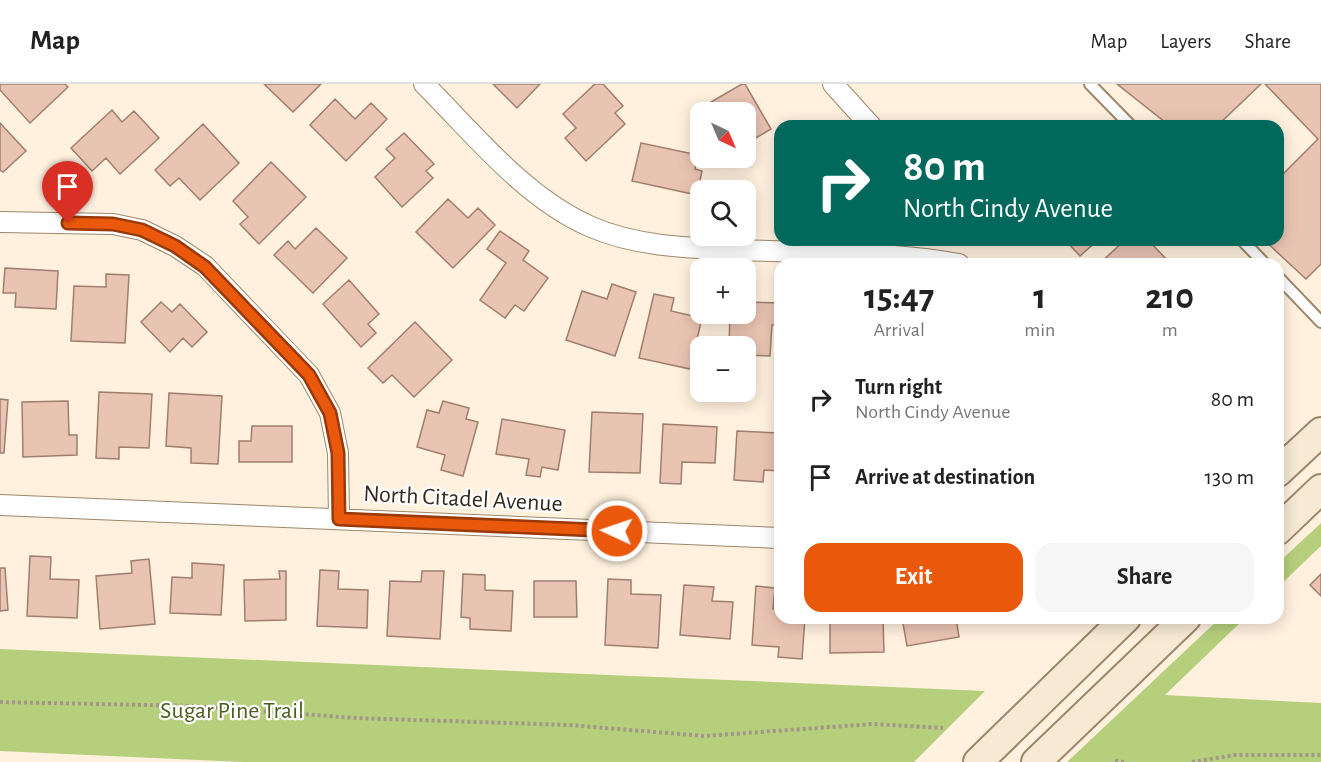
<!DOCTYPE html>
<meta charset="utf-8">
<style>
:root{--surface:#fff;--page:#f6f6f6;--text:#222;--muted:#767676;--line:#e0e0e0;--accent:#ea580c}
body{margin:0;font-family:"Alegreya Sans",sans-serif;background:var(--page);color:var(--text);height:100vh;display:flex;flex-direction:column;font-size:22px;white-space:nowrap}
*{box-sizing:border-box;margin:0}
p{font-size:20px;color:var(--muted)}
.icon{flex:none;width:33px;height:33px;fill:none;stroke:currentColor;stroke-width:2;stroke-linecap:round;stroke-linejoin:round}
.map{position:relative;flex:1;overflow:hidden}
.details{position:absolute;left:774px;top:174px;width:510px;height:366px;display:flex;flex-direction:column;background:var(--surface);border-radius:18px;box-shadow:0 3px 15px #0003}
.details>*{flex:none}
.top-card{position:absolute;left:774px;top:36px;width:510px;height:126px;border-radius:18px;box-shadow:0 3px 15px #0003;background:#00695c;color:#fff;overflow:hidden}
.needle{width:39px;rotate:136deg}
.controls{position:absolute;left:690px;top:18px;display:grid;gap:12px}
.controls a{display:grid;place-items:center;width:66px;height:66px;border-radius:12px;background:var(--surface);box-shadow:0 3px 15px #0003;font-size:30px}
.pin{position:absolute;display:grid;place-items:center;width:51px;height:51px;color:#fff;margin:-62px -26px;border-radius:50% 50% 50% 0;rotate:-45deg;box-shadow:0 0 6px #0007}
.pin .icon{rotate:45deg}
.me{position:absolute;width:66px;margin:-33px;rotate:273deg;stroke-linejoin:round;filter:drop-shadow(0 0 4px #0008)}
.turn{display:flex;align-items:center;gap:21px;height:126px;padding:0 30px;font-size:27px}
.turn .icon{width:78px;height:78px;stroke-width:2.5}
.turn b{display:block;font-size:42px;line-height:51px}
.eta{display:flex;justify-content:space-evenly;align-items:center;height:102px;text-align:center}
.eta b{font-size:36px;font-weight:600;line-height:42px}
.button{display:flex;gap:12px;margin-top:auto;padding:12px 30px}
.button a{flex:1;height:69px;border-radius:18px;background:var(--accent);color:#fff;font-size:24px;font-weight:600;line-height:69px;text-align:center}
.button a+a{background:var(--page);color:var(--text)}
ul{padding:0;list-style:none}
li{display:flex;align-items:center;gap:18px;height:78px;padding:0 30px}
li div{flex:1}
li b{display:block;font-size:22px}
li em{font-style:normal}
header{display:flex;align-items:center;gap:36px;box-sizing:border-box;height:84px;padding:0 30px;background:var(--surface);border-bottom:2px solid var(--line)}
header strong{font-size:28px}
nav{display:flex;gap:33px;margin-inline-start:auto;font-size:21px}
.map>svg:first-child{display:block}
</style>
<header>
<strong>Map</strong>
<nav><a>Map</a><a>Layers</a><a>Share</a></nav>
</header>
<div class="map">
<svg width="1321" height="678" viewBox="0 0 1321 678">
<rect width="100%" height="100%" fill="#fff1de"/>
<path fill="#b5cf7d" d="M1321 439V462L1278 503V479Z
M1220 534H1245L1165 611 1321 619V678H1067Z
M0 565 985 607 914 678H242L0 667Z"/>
<path fill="#eac4b3" stroke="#a07e6e" stroke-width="1.5" d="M0 0H65L68 3 30 39 0 6Z
M264 0H321L293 28Z
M493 0H540L517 24Z
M595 0H603L623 22 615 29 625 40 586 77 565 54 576 44 563 30Z
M742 0H745L771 45 746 60V28H717L711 18Z
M1117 0H1261L1217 42H1170Z
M1265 0H1321V180L1306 195 1264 156H1278V95L1318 55Z
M335 15 355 35 371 19 387 35 346 77 310 41Z
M112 26 122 38 134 27 159 54 120 90 106 74 92 87 71 64Z
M0 39 26 67 3 88 0 86Z
M203 40 239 79 200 116 179 94 170 102 155 86Z
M404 49 434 80 426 87 433 94 402 123 375 93 395 74 386 65Z
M641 59 698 71 695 85 702 87 697 111 632 97Z
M271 78 306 113 259 160 240 140 248 133 233 117Z
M448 115 468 134 478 124 495 141 453 184 416 148Z
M316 144 347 174 313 209 274 171 288 157 295 165Z
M500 147 529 167 523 176 548 194 524 227 515 221 505 234 480 216 506 179 487 165Z
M1065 156H1098L1080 172Z
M1125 156H1148L1171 180H1099Z
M5 184 58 187 56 225 15 223 16 209H3Z
M106 190 129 191 125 259 71 257 74 202 106 203Z
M349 196 379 230 368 240 376 249 361 263 323 220Z
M612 200 636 208 615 272 566 256 582 207 607 215Z
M654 210 674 214 671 227 702 234 690 285 639 274Z
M161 218 172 228 180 220 207 248 192 263 183 254 170 268 141 238Z
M746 218 780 219V241H772L770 272 746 271V262H729L730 230H746Z
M415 238 452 276 414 313 392 291 383 299 368 284Z
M99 308 152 310 149 364 119 363V375L96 374Z
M169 309 222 312 218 380 191 379V364L166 362Z
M0 315 8 316 4 369H0Z
M68 317 69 351H77V371L23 373 22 318Z
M443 317 469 324 466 335 478 338 463 392 441 386 445 371 417 363 427 326 439 329Z
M592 328 643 330 640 389 589 388Z
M502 335 565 346 558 386 542 383 540 393 526 391 529 375 496 370Z
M663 340 717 343 715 379 682 378 681 400 660 399Z
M252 342H292V378H239V357H251Z
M737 347 780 349V387L764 386 763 398 734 396Z
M30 472 51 473 50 495 79 496 77 534 27 532Z
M149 475 155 540 100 545 96 492 132 489 131 477Z
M192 479 224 481 221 531 170 529 172 493 192 494Z
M0 484H5L8 526 0 527Z
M320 486 339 487 338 505 368 506 367 544 317 542Z
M279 487H286V536L245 537 244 496 280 495Z
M422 487H444L440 555 387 552 390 497 421 498Z
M463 490 485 491V506L513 507 511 547 470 545V534L461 533Z
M1321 490V512L1310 501Z
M608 495 631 496V510L661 511 658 564 605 561Z
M534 497H576L577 533H534Z
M684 501 714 503 712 517 733 518 730 555 680 551Z
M756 502 775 504 773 525H780V534H805L802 575 778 573 779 563 752 561Z
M830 534H883L884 568 830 569Z
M902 534H956L959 553 907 562Z"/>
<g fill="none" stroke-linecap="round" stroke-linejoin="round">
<defs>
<path id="lane" d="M1090 0 1131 42
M1242 156 1265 180
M1278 193 1321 238"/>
<path id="street" d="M424 0C474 50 524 113 589 142 636 163 690 164 741 166 813 169 887 167 959 180
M833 0 871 42
M0 138 113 140 142 146 175 162 205 182 309 291 330 329 338 369 339 435
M0 421 780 454"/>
<path id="secondary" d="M1278 388 1321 348
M1278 446 1321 405
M978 678 1126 534
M1036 678 1186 534"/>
</defs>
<use href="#lane" stroke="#9c876a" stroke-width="14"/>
<use href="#street" stroke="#9c876a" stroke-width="22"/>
<use href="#secondary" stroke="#9c876a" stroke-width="32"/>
<path stroke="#a39787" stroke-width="4" stroke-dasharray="3 3" stroke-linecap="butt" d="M0 618 192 622 356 634 569 641 704 652 873 640 943 644
M1115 677 1125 678
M1192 678 1235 671H1321"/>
<use href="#lane" stroke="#fff" stroke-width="10"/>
<use href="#street" stroke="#fff" stroke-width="20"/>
<use href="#secondary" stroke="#f6ead4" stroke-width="28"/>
</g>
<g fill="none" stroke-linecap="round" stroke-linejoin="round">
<defs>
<path id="route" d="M68 139 113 140 142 146 175 162 205 183 309 291 330 329 338 369 339 435 617 447"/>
</defs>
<use href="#route" stroke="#983908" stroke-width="15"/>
<use href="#route" stroke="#ea580c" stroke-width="10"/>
</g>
<g text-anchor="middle" stroke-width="4.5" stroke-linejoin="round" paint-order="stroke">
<g font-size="24" fill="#332a1e" stroke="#fff">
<text transform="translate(463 414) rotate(3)" y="8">North Citadel Avenue</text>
</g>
<g font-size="24" fill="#4d5e20" stroke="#fff">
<text x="232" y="634">Sugar Pine Trail</text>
</g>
</g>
</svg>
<div class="controls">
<a><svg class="needle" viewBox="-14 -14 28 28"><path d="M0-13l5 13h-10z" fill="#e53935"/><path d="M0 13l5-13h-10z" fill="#767676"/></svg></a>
<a><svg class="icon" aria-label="search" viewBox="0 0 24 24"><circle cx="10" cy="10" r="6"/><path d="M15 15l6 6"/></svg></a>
<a>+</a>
<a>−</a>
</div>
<div class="pin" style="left:68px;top:139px;background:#d93025"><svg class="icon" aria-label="arrive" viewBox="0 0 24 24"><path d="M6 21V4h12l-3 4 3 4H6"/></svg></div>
<svg class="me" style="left:617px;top:447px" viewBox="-20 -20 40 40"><circle r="17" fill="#ea580c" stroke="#fff" stroke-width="3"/><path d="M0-11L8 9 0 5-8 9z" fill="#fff"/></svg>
<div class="top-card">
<div class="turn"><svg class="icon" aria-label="right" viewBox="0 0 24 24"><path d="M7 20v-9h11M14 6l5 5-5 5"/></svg><div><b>80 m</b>North Cindy Avenue</div></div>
</div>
<section class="details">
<div class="eta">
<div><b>15:47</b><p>Arrival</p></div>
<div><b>1</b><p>min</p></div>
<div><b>210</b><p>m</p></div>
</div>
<ul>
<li><svg class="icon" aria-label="right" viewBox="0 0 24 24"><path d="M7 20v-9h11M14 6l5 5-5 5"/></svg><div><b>Turn right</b><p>North Cindy Avenue</p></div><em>80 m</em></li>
<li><svg class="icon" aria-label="arrive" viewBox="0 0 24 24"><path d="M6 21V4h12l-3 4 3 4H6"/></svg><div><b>Arrive at destination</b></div><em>130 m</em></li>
</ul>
<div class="button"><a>Exit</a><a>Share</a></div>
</section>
</div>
